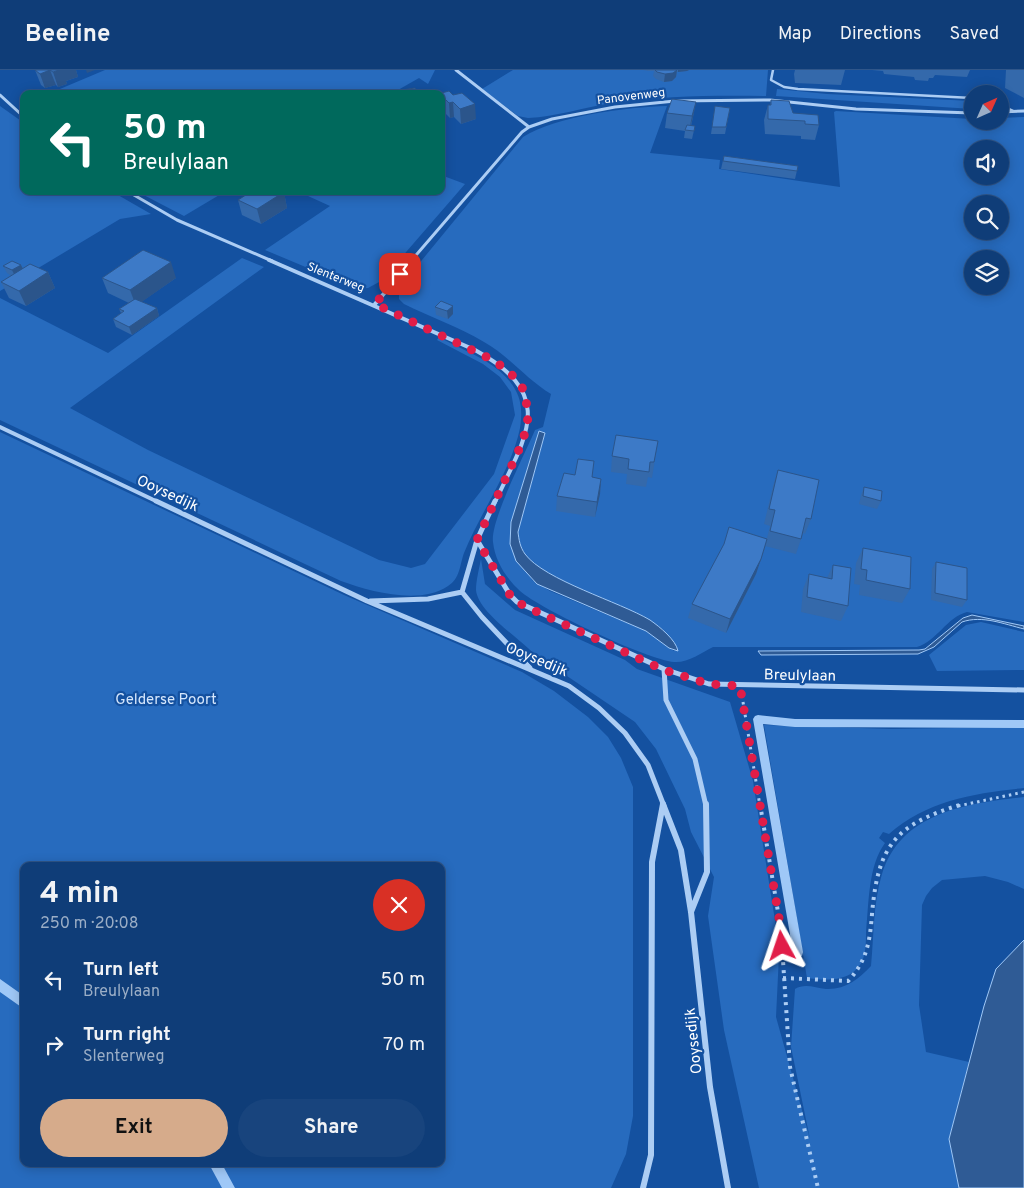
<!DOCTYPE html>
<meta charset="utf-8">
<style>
:root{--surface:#0f3d78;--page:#18447d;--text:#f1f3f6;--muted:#9baec6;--line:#2f568a;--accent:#d6ab8b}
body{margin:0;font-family:Overpass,sans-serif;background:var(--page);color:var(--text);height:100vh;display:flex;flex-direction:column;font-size:19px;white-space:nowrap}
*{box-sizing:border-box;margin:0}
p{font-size:16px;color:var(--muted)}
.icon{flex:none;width:28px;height:28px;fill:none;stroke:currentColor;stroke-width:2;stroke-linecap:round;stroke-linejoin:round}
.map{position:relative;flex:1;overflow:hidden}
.side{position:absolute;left:20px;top:792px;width:425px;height:305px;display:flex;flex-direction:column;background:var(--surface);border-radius:10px;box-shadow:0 2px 12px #0003,0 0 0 1px var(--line)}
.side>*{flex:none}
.guide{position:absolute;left:20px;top:20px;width:425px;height:105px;border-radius:10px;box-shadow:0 2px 12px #0003,0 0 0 1px var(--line);background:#00695c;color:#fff;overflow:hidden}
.needle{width:32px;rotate:45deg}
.controls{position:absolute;left:964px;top:15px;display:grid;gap:10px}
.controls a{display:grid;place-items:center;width:45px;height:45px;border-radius:50%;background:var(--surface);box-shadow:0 2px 12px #0003,0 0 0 1px var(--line);font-size:25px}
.pin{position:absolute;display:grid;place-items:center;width:42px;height:42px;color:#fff;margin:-21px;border-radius:10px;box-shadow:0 2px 8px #0006}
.me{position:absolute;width:55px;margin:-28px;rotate:355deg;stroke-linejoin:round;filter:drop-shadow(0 0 4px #0008)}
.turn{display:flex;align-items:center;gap:18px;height:105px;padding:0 20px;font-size:22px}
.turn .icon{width:65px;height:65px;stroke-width:2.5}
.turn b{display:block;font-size:35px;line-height:42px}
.round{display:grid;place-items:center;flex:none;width:52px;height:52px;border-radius:26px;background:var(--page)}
.headline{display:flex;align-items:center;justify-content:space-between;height:85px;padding:0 20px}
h1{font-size:30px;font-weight:700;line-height:38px}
.cta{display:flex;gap:10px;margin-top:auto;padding:10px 20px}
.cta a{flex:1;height:58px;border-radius:30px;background:var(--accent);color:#111;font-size:20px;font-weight:700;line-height:58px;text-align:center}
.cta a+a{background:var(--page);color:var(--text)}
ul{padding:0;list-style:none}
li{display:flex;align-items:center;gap:15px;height:65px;padding:0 20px}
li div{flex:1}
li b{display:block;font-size:19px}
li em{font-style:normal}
header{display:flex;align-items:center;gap:30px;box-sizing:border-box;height:70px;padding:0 25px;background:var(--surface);border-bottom:1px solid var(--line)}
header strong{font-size:24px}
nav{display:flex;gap:28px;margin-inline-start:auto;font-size:18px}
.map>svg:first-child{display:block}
</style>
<header>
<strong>Beeline</strong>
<nav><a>Map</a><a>Directions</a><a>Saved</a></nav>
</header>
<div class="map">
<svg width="1024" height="1118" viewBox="0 0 1024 1118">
<rect width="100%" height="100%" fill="#1451a0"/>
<path fill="#276bbe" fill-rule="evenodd" d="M105 0H435L428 14 419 8 391 24H48Z
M513 0H768L766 26C714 25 663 26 612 33 584 37 556 47 528 48L518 46 482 19Z
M777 19 827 24 972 31V39L776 26Z
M0 36 24 53V121H111L151 144 120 149 0 221Z
M667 36 650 83 720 90 719 99 840 117 834 42 836 41 972 49V51H1000V48L1024 47V552L967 542C947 547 937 571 917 577H713C701 583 688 593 674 592 648 590 540 539 520 521 506 508 495 491 493 472 490 451 525 384 535 360L543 357 551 324C526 309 509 286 484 272 459 257 430 247 404 234L399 229V218L523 67C556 46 627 37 667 36ZM972 79H1000V106H972ZM972 134H1000V161H972ZM972 189H1000V216H972ZM539 361 545 363 518 462C519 470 520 477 525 484 544 510 620 532 650 550L663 560 677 577 674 581 646 561 550 521 532 510 511 452Z
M441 105 465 114 381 211 368 218 358 219 265 180 330 136 297 121H441Z
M136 121H226L184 146Z
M242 188 264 197 70 338 148 380 379 490 411 498 425 494 494 404 515 345 511 322 500 307 483 294 437 270 439 267C465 282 501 292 516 321 522 332 522 346 520 358 512 399 480 443 464 483 460 494 460 509 448 516 420 535 371 522 341 511L0 350V228L108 283Z
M0 362 344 525 522 602 554 621 588 647 608 667 621 688 633 717V1046L626 1084 611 1118H0ZM441 796V1094H24V796Z
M481 489 485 514 515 540 625 590 637 599 730 632 753 711 776 857 779 885 776 947 810 1069 791 977 795 919C805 913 815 918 826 919 845 920 859 909 871 896 874 866 873 833 882 804 901 742 968 733 1024 727V819L1008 812 985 806 942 810 932 818 926 826 922 835 919 935 926 982 969 992 949 1069 959 1118H759L724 960 708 846 714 807 691 762 685 739 656 679 635 652 533 583C518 567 478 542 476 520 476 511 479 499 481 489Z
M981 552 1024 562V600L937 601 929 585 966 555Z
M764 655 891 659 1024 657V718C976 723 927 730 889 764L883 762 879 768 885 773C868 796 869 833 866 862 866 870 866 881 863 889 854 912 827 911 807 908Z"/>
<path fill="#2f5b95" stroke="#9fc8f7" d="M539 361 545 363 518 462C519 470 520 477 525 484 544 510 620 532 650 550 660 557 676 570 678 581L669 578 646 561 537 514 516 491 510 474 511 452Z
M972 545 1024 556V559C1004 554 982 545 962 552L934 577 918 584 761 585 758 581 919 580 925 579 963 548Z
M1024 870V1118H959L949 1069 984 936 996 899Z"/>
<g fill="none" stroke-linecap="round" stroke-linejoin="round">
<path fill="#9fc8f7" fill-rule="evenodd" d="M758 645 795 649 1024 650V658L795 657 763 654 803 882 802 886 798 887 794 886 793 882 753 649 755 646Z
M0 909 24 926V939L0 922Z
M209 1094H222L235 1118H222Z"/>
<path stroke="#accdf4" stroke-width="3" stroke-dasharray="2.5 4" stroke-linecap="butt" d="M743 632 760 736
M958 736 1024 722"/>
<path stroke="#accdf4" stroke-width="4" stroke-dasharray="3 5" stroke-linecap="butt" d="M760 734 781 860 790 997 818 1118
M783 908 848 911C867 891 870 871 872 844 878 774 896 754 963 734"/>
<path stroke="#accdf4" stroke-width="2.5" d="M773 0 771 10 784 17 798 19 972 28
M1000 35 1013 41"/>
<path stroke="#accdf4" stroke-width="3" d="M456 0 529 57
M0 25 24 47
M1000 42 1024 41
M127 121 177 150 272 191
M411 191 522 62 529 57 552 49 615 37 675 31 770 30 856 39 972 43"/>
<path stroke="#accdf4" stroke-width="4" d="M269 190 475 280C557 325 527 364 495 432
M375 234 413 190
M0 357 158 432"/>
<path stroke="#accdf4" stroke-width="5" d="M156 431 367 531 569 616 599 638 625 663 648 695 664 736
M477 470 510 525 517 532 664 599 709 614 1024 620
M462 522 477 470 495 431
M462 522 482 547 530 598
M370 531 428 529 462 522
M664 599 666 630 695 689 706 736
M663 736V733"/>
<path stroke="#accdf4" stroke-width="6" d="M663 734 681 780 691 842 710 1017 728 1118
M691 842 707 802 706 734
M643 1118 651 1085 652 792 663 734"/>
</g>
<path fill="#3469ab" d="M35 0H76L78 7 66 11 67 14 58 17 56 15 45 18 41 15Z
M643 0H689L687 1 677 2 676 7 672 11 664 12 656 9 653 6 654 1H648Z
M795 0H845L841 15 795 13 794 4Z
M872 0H970L967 7 935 5 933 8H929L928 11 915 10 914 7 884 4 883 1Z
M1006 0H1024V28L1005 18Z
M441 24 476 49 461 54 454 47 450 48 446 44 441 46Z
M771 30 793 43 819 55 815 70 801 69V66L765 64 764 50 768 35H770Z
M696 32 693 47 691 56H695L692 69 684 68 685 61 665 58 667 43Z
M715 36 730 38 725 64H711Z
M724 86 798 96 795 109 721 99Z
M284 122 287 138 261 154 242 145 238 130Z
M21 195 23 199 48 202 55 218 26 236 9 228 1 212 11 206 7 203 3 196Z
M102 208H176L141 232 157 238 159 246 132 265 116 257 113 249 121 243 119 239 129 233 108 223Z
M435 237 453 244 448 249 436 245Z
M658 371 652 408 648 407 646 417 626 414 627 404 611 402 612 386Z
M778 400 811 449 805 464 803 463 796 484 765 476 766 475 756 504 726 563 688 548 692 534 767 468 770 456 764 454 773 416Z
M593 407 601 409 600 424 595 447 556 441 557 426Z
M864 417 881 431 877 439 859 434 861 425Z
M863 478 910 519 902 533 859 525 860 515 854 514 856 493Z
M936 492 967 530 962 537 931 530 932 499Z
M833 495 848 536 841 551 801 542 803 519 809 504 827 508Z"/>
<path fill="#2b558b" d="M50 0 56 15 45 18 40 4Z
M59 0H76L78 7 66 11 67 14 58 17 53 2Z
M86 0H95L87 3Z
M677 0 676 7 672 11 664 12 665 4Z
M678 0H689L687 1 678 2Z
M445 29 446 44 441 46V30Z
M453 32 454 47 450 48 449 33Z
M696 32 693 47 689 61 692 46Z
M475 34 476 49 461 54 460 39Z
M284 122 287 138 261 154 257 139Z
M171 192 176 208 136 236 130 220Z
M21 195 25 203 16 208 12 200Z
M48 202 55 218 26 236 19 221Z
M453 236V244L448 249 447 241Z
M157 238 159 246 132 265 129 257Z
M601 409 600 424 595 447 597 432Z
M761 489 756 504 726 563 730 549Z"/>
<path fill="#3d7ac7" stroke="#2b558b" d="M35 0H59L53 2 50 0 40 4Z
M655 0H677L673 3 665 4 657 2Z
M415 18 417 22 411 24H397L395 21Z
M425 20 430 24H411Z
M449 21 453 25 462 23 475 34 460 39 453 32 449 33 445 29 441 30V24H438Z
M672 29 696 32 692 46 667 43Z
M771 30 789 31 793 43 818 45 819 55 805 54V51L768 49V35H771Z
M715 36 730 38 726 57H712Z
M687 55 695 56 694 61 685 60Z
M724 86 798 96 797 101 723 91Z
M252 121H281L284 122 257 139 238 130Z
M143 180 171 192 130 220 102 208Z
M12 191 21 195 12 200 3 196Z
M30 194 48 202 19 221 1 212Z
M135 229 157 238 129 257 113 249 124 241 119 239Z
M441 231 453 236 447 241 435 237Z
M616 365 658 371 654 392H650L649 402 628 399 629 389 612 386Z
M578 389 594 391 592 407 601 409 597 432 557 426 564 403 575 405Z
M778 400 819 410 811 449 806 448 801 469 770 461 775 440 769 439Z
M864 417 882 421 881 431 863 426Z
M729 457 767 469 761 489 730 549 692 534 724 474Z
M863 478 911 487 910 519 866 510 867 500 861 499Z
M936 492 967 498V530L935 523Z
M833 495 851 498 848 536 807 527 809 504 832 509Z"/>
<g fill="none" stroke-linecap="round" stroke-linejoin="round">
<path stroke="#e11d48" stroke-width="9" stroke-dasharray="0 16.2" d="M400 204 375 234 495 291 512 305 522 317 526 328 528 355 518 382 477 470 510 525 517 532 533 540 664 600 709 614 740 616 781 860 782 876"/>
</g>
<g text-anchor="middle" stroke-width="4.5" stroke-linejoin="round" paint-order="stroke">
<g font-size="12" fill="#fff" stroke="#1451a0">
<text transform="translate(631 26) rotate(-7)" y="4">Panovenweg</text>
<text transform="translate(336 207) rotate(22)" y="4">Slenterweg</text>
</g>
<g font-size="15" fill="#fff" stroke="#1451a0">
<text transform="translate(168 423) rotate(25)" y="5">Ooysedijk</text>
<text transform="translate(537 589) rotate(23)" y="5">Ooysedijk</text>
<text transform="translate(800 605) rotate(1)" y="5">Breulylaan</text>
<text transform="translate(693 971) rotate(-96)" y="5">Ooysedijk</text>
</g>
<g font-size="15" fill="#d5e7fd" stroke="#1451a0">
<text x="166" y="634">Gelderse Poort</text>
</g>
</g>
</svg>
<div class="controls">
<a><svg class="needle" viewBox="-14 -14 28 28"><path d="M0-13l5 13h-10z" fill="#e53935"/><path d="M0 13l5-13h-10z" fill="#9baec6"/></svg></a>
<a><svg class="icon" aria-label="sound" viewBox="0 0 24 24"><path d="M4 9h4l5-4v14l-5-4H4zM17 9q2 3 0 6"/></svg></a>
<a><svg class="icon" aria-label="search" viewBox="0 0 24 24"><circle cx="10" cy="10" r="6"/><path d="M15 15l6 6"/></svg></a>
<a><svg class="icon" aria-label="layers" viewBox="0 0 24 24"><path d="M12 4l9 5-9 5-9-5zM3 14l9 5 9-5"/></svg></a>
</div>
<div class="pin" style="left:400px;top:204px;background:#d93025"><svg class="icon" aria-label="arrive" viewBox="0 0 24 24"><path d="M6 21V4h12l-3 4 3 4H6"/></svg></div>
<svg class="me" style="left:782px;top:876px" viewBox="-20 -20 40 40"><path d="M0-17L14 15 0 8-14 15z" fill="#e11d48" stroke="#fff" stroke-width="4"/></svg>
<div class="guide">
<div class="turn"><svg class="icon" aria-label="left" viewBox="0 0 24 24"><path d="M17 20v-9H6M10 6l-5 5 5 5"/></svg><div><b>50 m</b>Breulylaan</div></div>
</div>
<section class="side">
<div class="headline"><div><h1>4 min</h1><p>250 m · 20:08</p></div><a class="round" style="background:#d93025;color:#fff"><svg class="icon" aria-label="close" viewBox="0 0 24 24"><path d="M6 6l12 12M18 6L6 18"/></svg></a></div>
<ul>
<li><svg class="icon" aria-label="left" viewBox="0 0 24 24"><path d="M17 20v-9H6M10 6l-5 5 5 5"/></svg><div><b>Turn left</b><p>Breulylaan</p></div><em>50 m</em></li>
<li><svg class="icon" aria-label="right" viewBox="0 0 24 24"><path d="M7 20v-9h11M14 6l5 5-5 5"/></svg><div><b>Turn right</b><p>Slenterweg</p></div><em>70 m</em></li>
</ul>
<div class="cta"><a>Exit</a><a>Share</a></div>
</section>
</div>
